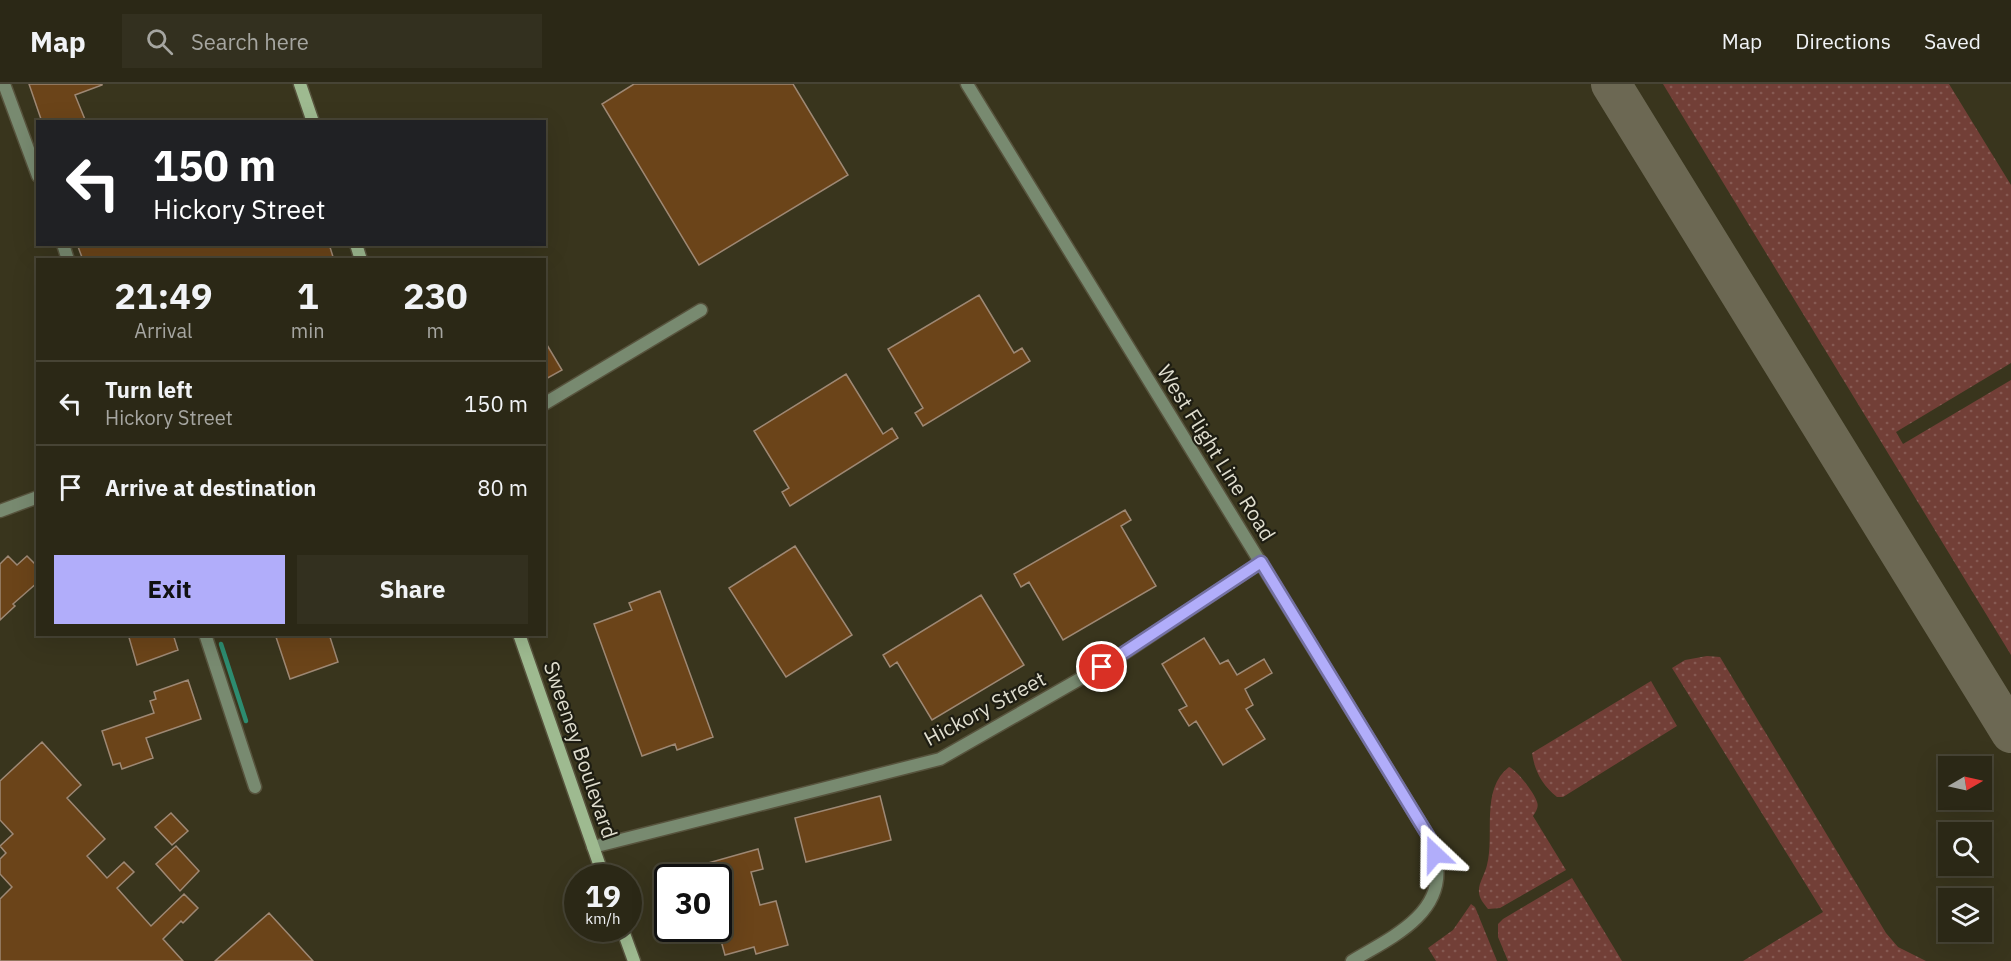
<!DOCTYPE html>
<style>
:root{--surface:#2b2816;--page:#33301f;--text:#f1f3f6;--muted:#a6a6a1;--line:#474435;--accent:#b1adfa}
body{margin:0;font-family:"IBM Plex Sans",sans-serif;background:var(--page);color:var(--text);height:100vh;display:flex;flex-direction:column;font-size:22px;white-space:nowrap}
*{box-sizing:border-box;margin:0}
p{font-size:20px;color:var(--muted)}
.icon{flex:none;width:33px;height:33px;fill:none;stroke:currentColor;stroke-width:2;stroke-linecap:round;stroke-linejoin:round}
.map{position:relative;flex:1;overflow:hidden}
.details{position:absolute;left:36px;top:174px;width:510px;height:378px;display:flex;flex-direction:column;background:var(--surface);border-radius:0px;box-shadow:0 6px 24px #0002,0 0 0 2px var(--line)}
.details>*{flex:none}
.hud{position:absolute;left:36px;top:36px;width:510px;height:126px;border-radius:0px;box-shadow:0 6px 24px #0002,0 0 0 2px var(--line);background:#202124;color:#fff;overflow:hidden}
.needle{width:39px;rotate:81deg}
.fabs{position:absolute;left:1938px;top:672px;display:grid;gap:12px}
.fabs a{display:grid;place-items:center;width:54px;height:54px;border-radius:0px;background:var(--surface);box-shadow:0 6px 24px #0002,0 0 0 2px var(--line);font-size:30px}
.speed{position:absolute;left:564px;top:780px;display:flex;gap:12px;font-size:30px;font-weight:700;text-align:center}
.speed>*{display:grid;place-content:center;width:78px;height:78px;border-radius:50%;background:var(--surface);box-shadow:0 6px 24px #0002,0 0 0 2px var(--line);line-height:1}
.speed small{font-size:15px;font-weight:400}
.speed .limit{border:3px solid #111;border-radius:9px;background:#fff;color:#111}
.pin{position:absolute;display:grid;place-items:center;width:51px;height:51px;color:#fff;margin:-26px;border:3px solid #fff;border-radius:50%;box-shadow:0 2px 6px #0007}
.me{position:absolute;width:66px;margin:-33px;rotate:337deg;stroke-linejoin:round;filter:drop-shadow(0 0 4px #0008)}
.turn{display:flex;align-items:center;gap:21px;height:126px;padding:0 18px;font-size:27px}
.turn .icon{width:78px;height:78px;stroke-width:2.5}
.turn b{display:block;font-size:42px;line-height:51px}
.eta{display:flex;justify-content:space-evenly;align-items:center;height:102px;text-align:center}
.eta b{font-size:36px;font-weight:700;line-height:42px}
.cta{display:flex;gap:12px;margin-top:auto;padding:12px 18px}
.cta a{flex:1;height:69px;border-radius:0px;background:var(--accent);color:#111;font-size:24px;font-weight:700;line-height:69px;text-align:center}
.cta a+a{background:var(--page);color:var(--text)}
ul{padding:0;list-style:none}
li{display:flex;align-items:center;gap:18px;height:84px;padding:0 18px;border-top:2px solid var(--line)}
li div{flex:1}
li b{display:block;font-size:22px}
li em{font-style:normal}
header{display:flex;align-items:center;gap:36px;box-sizing:border-box;height:84px;padding:0 30px;background:var(--surface);border-bottom:2px solid var(--line)}
header strong{font-size:28px}
nav{display:flex;gap:33px;margin-inline-start:auto;font-size:21px}
.search{width:420px;height:54px;background:var(--page);display:flex;align-items:center;gap:15px;box-sizing:border-box;padding:0 21px;border-radius:0px;color:var(--muted);font-size:22px}
.map>svg:first-child{display:block}
</style>
<header>
<strong>Map</strong>
<div class="search"><svg class="icon" aria-label="search" viewBox="0 0 24 24"><circle cx="10" cy="10" r="6"/><path d="M15 15l6 6"/></svg>Search here</div>
<nav><a>Map</a><a>Directions</a><a>Saved</a></nav>
</header>
<div class="map">
<svg width="2011" height="877" viewBox="0 0 2011 877">
<defs>
<pattern id="grass-dots" width="8" height="8" patternUnits="userSpaceOnUse" patternTransform="scale(1.5)"><rect width="8" height="8" fill="#723f37"/><path d="M2 2h.1M6 6h.1" fill="none" stroke="#865a53" stroke-width="1.8" stroke-linecap="round"/></pattern>
</defs>
<rect width="100%" height="100%" fill="#39351d"/>
<path fill="url(#grass-dots)" d="M1663 0H1949L2011 101V279L1896 348 1903 360 2011 296V571Z
M1707 572 1720 573 1886 849 1898 863 1926 877H1743L1823 828 1672 584 1685 576Z
M1651 597 1677 642 1563 713H1557C1542 701 1535 688 1532 669Z
M1509 683C1517 686 1535 710 1537 718 1539 723 1536 728 1533 732L1566 786 1500 824 1488 825C1484 820 1479 814 1479 808 1478 800 1485 790 1487 781 1495 751 1480 705 1509 683Z
M1572 794 1622 877H1508L1498 853V840L1503 835Z
M1471 820 1475 823 1497 877H1436L1428 864 1453 846Z"/>
<g fill="none" stroke-linecap="round" stroke-linejoin="round">
<path stroke="#2d8c70" stroke-width="4.5" d="M221 560 246 637"/>
<path stroke="#6c6853" stroke-width="40" d="M1611 0 2011 649"/>
</g>
<path fill="#6b4419" stroke="#9e8874" stroke-width="1.5" d="M29 0H102V1L75 11 86 38H42Z
M634 0H793L848 91 699 181 602 20Z
M77 160H329L334 176H83Z
M979 211 1014 269 1022 264 1030 277 923 342 915 329 923 324 888 265Z
M544 256 562 286 544 296Z
M846 290 883 350 892 344 898 354 790 422 782 408 789 404 754 347Z
M1125 426 1131 436 1121 442 1156 502 1063 556 1029 498 1021 503 1014 490Z
M795 462 852 551 786 593 729 504Z
M8 472 17 481 27 472 38 483V498L13 520 15 522 0 536V480Z
M660 507 713 653 677 666 675 660 642 672 594 540 632 526 629 519Z
M981 511 1024 581 932 636 897 578 890 583 883 571Z
M128 550H173L178 566 137 581Z
M275 550H329L338 578 290 595Z
M1204 554 1220 580 1228 576 1237 591 1264 575 1272 589 1245 605 1253 621 1246 625 1265 655 1223 681 1196 637 1189 642 1179 626 1187 622 1162 580Z
M188 596 201 635 146 654 153 674 122 685 120 679 113 681 102 647 154 629 150 617 156 615 154 608Z
M42 658 81 701 67 714 105 755 87 772 107 794 124 778 134 788 117 804 151 842 184 810 198 824 183 839 181 837 163 855 183 877H0V815L12 803 0 790V775L6 769 0 762 13 750 0 736V697Z
M880 712 891 756 806 778 795 734Z
M171 729 188 747 172 761 155 743Z
M176 762 199 787 180 807 156 780Z
M758 765 763 785 751 788 760 821 776 817 788 861 756 870 754 863 725 871 718 846V794H704L701 781Z
M269 829 313 877H215Z"/>
<g fill="none" stroke-linecap="round" stroke-linejoin="round">
<defs>
<path id="street" d="M4 0 38 92
M967 0 1432 758C1434 765 1437 773 1437 781 1443 832 1388 855 1352 877
M63 160 68 176
M544 320 701 226
M0 427 38 413
M205 550 255 703
M593 763 940 675 1120 572 1261 478"/>
<path id="secondary" d="M300 0 313 38
M356 160 361 176
M519 550 604 794
M622 844 634 877"/>
</defs>
<use href="#street" stroke="#57533d" stroke-width="15"/>
<use href="#secondary" stroke="#57533d" stroke-width="15"/>
<use href="#street" stroke="#788a70" stroke-width="12"/>
<use href="#secondary" stroke="#9eba90" stroke-width="12"/>
</g>
<g fill="none" stroke-linecap="round" stroke-linejoin="round">
<defs>
<path id="route" d="M1102 583 1261 478 1432 758 1435 770"/>
</defs>
<use href="#route" stroke="#7370a2" stroke-width="15"/>
<use href="#route" stroke="#b1adfa" stroke-width="10"/>
</g>
<g text-anchor="middle" stroke-width="4.5" stroke-linejoin="round" paint-order="stroke">
<g font-size="21" fill="#dfddce" stroke="#1e1d12">
<text transform="translate(1216 369) rotate(58)" y="7">West Flight Line Road</text>
<text transform="translate(985 625) rotate(-28)" y="7">Hickory Street</text>
<text transform="translate(580 666) rotate(71)" y="7">Sweeney Boulevard</text>
</g>
</g>
</svg>
<div class="fabs">
<a><svg class="needle" viewBox="-14 -14 28 28"><path d="M0-13l5 13h-10z" fill="#e53935"/><path d="M0 13l5-13h-10z" fill="#a6a6a1"/></svg></a>
<a><svg class="icon" aria-label="search" viewBox="0 0 24 24"><circle cx="10" cy="10" r="6"/><path d="M15 15l6 6"/></svg></a>
<a><svg class="icon" aria-label="layers" viewBox="0 0 24 24"><path d="M12 4l9 5-9 5-9-5zM3 14l9 5 9-5"/></svg></a>
</div>
<div class="speed"><div>19<small>km/h</small></div><div class="limit">30</div></div>
<div class="pin" style="left:1102px;top:583px;background:#d93025"><svg class="icon" aria-label="arrive" viewBox="0 0 24 24"><path d="M6 21V4h12l-3 4 3 4H6"/></svg></div>
<svg class="me" style="left:1435px;top:770px" viewBox="-20 -20 40 40"><path d="M0-17L14 15 0 8-14 15z" fill="#b1adfa" stroke="#fff" stroke-width="4"/></svg>
<div class="hud">
<div class="turn"><svg class="icon" aria-label="left" viewBox="0 0 24 24"><path d="M17 20v-9H6M10 6l-5 5 5 5"/></svg><div><b>150 m</b>Hickory Street</div></div>
</div>
<section class="details">
<div class="eta">
<div><b>21:49</b><p>Arrival</p></div>
<div><b>1</b><p>min</p></div>
<div><b>230</b><p>m</p></div>
</div>
<ul>
<li><svg class="icon" aria-label="left" viewBox="0 0 24 24"><path d="M17 20v-9H6M10 6l-5 5 5 5"/></svg><div><b>Turn left</b><p>Hickory Street</p></div><em>150 m</em></li>
<li><svg class="icon" aria-label="arrive" viewBox="0 0 24 24"><path d="M6 21V4h12l-3 4 3 4H6"/></svg><div><b>Arrive at destination</b></div><em>80 m</em></li>
</ul>
<div class="cta"><a>Exit</a><a>Share</a></div>
</section>
</div>
